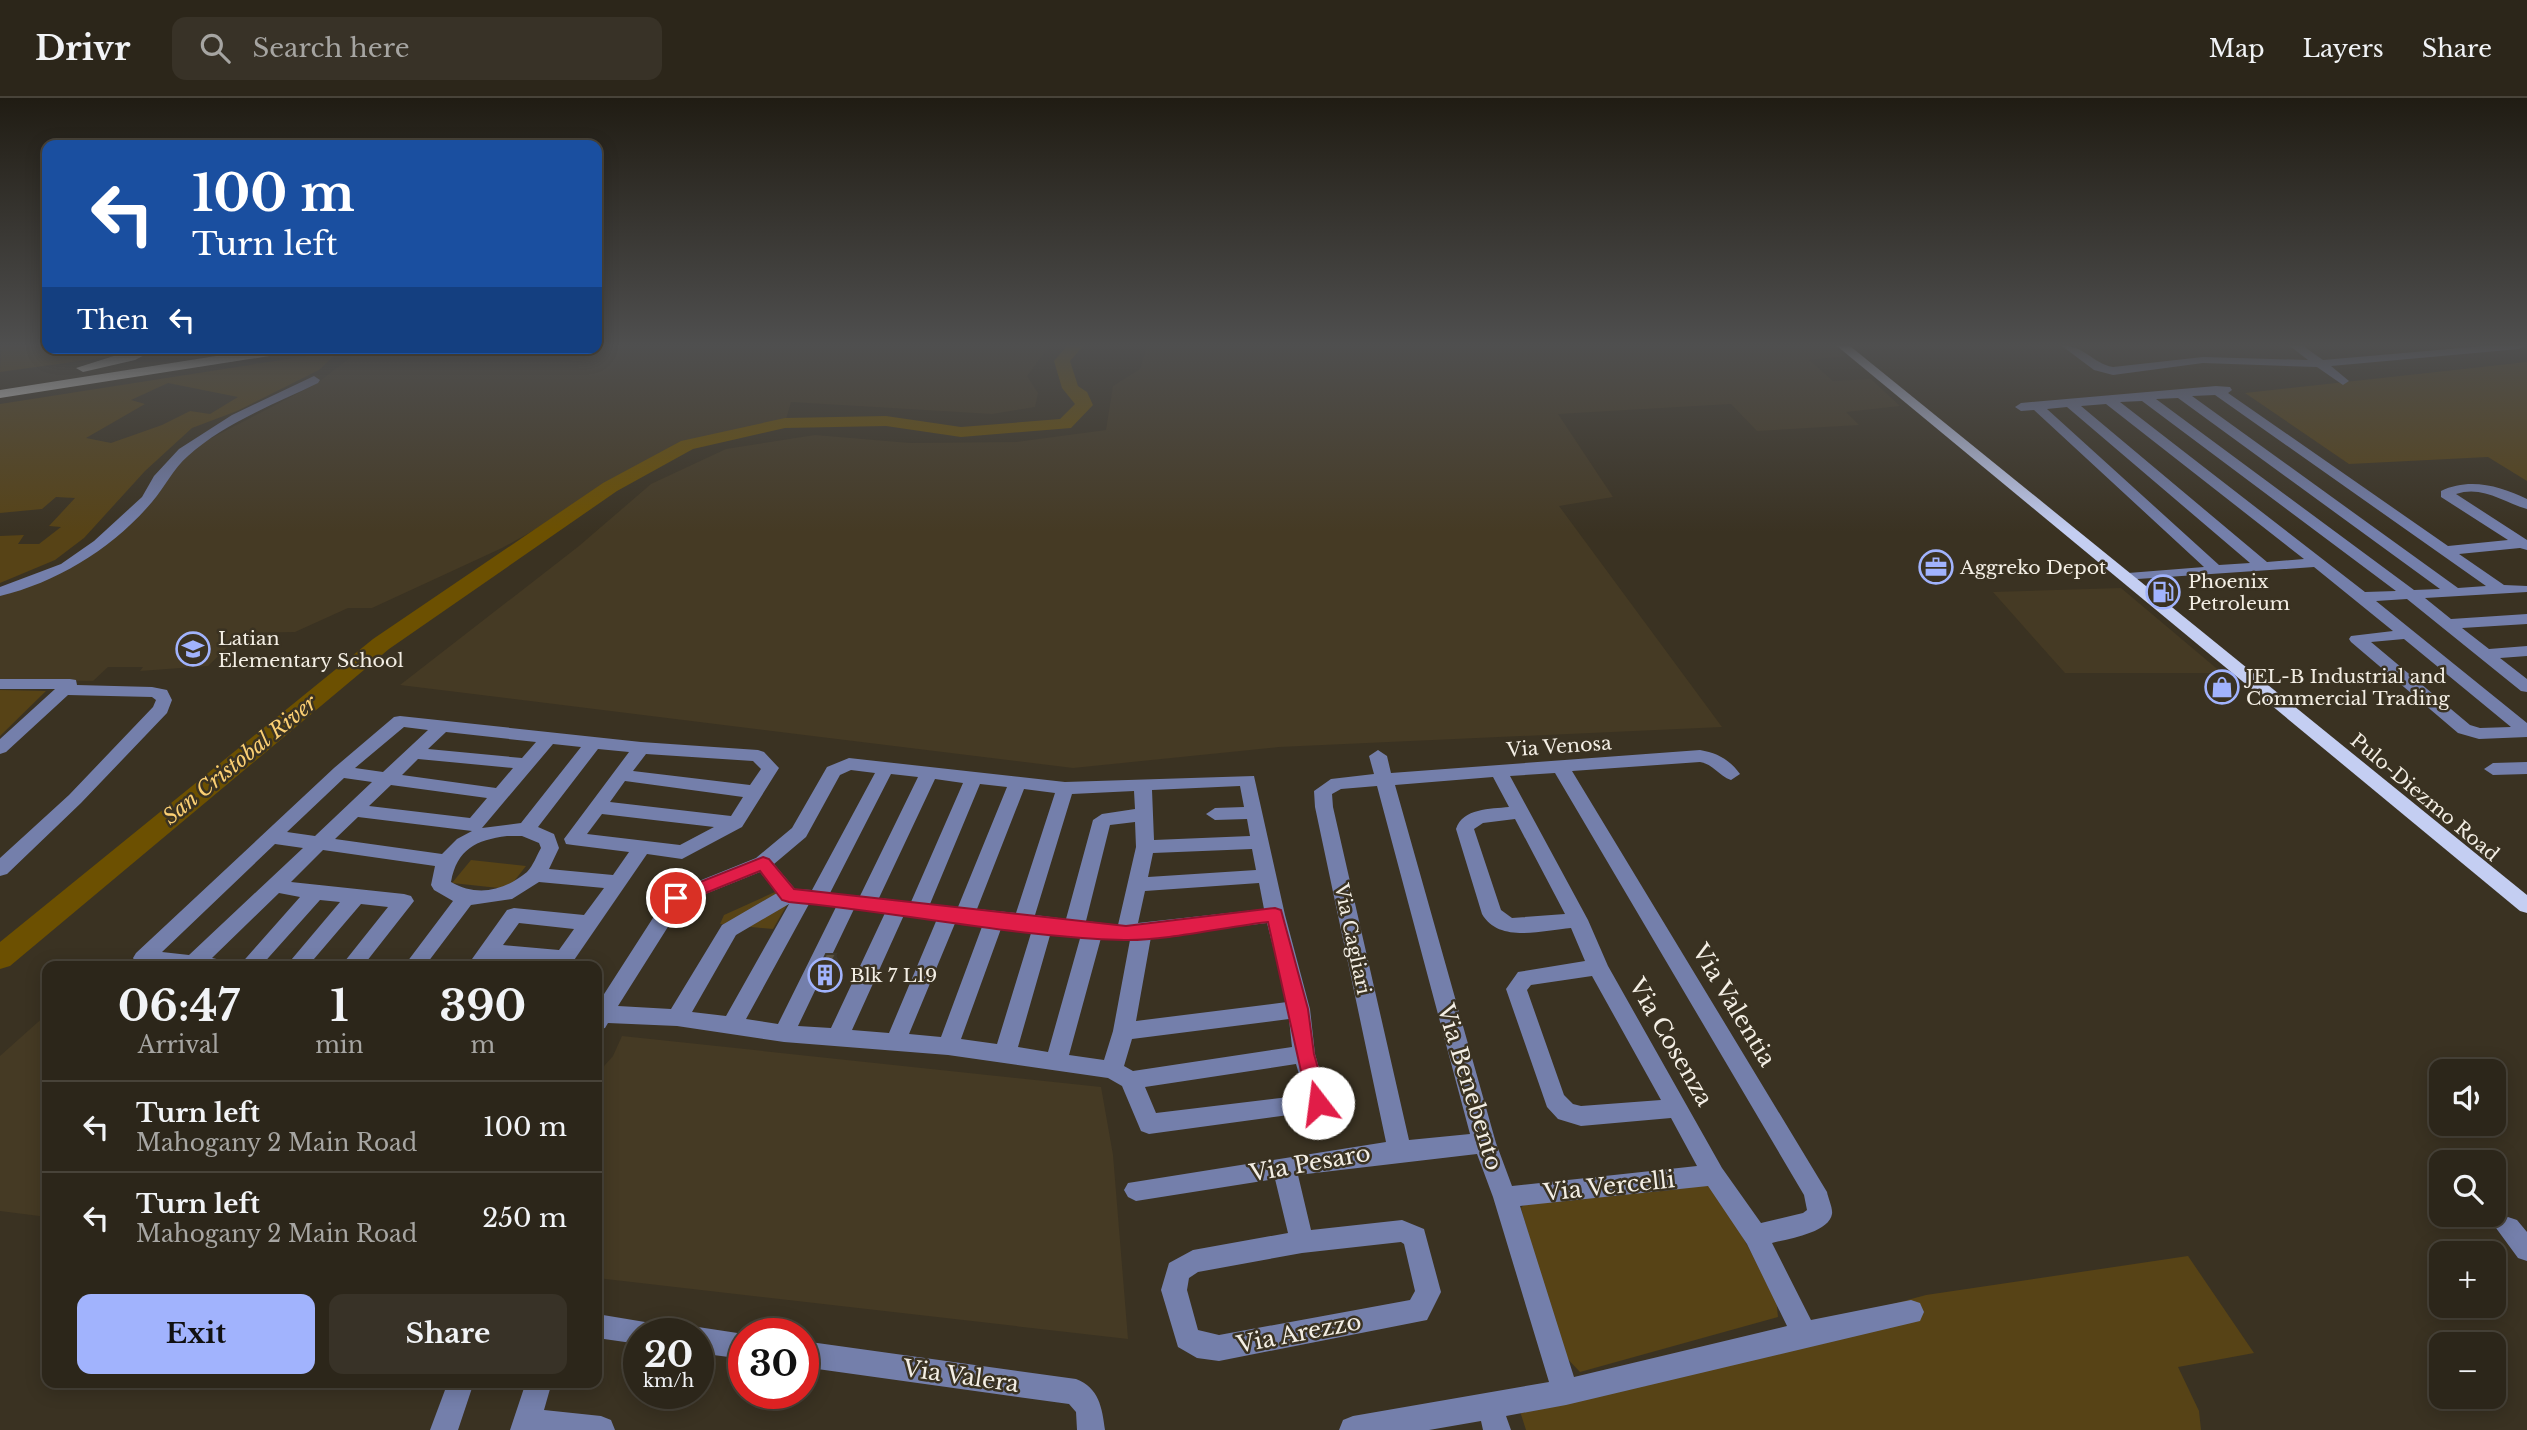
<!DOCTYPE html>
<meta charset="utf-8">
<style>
:root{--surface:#2c261a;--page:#383227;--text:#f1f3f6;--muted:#a6a5a2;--line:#484339;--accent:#a1b3fd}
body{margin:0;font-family:"Libre Baskerville",serif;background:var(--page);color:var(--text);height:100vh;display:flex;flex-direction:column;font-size:26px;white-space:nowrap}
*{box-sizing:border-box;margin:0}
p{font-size:23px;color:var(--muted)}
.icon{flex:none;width:38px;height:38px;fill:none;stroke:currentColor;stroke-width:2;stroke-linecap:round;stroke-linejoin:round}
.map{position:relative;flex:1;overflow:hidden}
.details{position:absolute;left:42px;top:863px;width:560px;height:427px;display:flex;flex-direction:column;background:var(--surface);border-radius:14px;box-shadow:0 4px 18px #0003,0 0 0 2px var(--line)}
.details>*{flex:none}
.top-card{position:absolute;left:42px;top:42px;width:560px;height:214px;border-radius:14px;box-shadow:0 4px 18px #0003,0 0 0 2px var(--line);background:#1a4fa0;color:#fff;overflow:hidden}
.tools{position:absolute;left:2429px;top:961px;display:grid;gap:14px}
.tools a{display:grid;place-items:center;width:77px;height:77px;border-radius:14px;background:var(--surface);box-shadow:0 4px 18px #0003,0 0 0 2px var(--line);font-size:35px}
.speed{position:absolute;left:623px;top:1220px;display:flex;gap:14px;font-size:35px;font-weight:700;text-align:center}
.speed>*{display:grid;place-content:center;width:91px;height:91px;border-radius:50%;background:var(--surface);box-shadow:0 4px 18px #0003,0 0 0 2px var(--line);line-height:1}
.speed small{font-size:18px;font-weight:400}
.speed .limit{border:10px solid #d22;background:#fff;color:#111}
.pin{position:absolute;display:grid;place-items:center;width:60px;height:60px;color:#fff;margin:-30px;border:4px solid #fff;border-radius:50%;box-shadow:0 2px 7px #0007}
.me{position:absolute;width:77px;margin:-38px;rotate:345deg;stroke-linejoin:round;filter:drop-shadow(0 0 5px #0008)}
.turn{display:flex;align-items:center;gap:24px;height:147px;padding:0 35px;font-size:32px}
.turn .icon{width:91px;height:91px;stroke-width:2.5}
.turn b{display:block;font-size:49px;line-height:60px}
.then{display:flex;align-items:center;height:66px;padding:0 35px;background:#0003;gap:14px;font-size:26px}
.eta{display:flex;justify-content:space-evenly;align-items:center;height:119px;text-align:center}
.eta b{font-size:42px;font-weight:700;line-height:49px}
.button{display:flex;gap:14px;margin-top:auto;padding:14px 35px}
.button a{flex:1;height:80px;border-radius:14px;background:var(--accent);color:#111;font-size:28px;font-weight:700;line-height:80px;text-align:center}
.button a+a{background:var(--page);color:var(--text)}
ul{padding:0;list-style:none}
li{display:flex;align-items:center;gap:21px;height:91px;padding:0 35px;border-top:2px solid var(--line)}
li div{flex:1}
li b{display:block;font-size:26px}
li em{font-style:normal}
header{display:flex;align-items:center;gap:42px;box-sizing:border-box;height:98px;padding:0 35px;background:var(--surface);border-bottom:2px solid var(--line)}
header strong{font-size:33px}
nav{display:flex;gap:38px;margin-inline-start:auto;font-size:24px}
.search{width:490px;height:63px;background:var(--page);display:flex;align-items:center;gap:18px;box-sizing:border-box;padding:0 24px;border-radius:14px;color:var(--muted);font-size:26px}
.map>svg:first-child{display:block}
</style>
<header>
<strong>Drivr</strong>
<div class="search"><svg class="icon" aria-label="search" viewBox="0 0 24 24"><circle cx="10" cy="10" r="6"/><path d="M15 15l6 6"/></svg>Search here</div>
<nav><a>Map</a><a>Layers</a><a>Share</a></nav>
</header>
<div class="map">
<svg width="2527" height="1332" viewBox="0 0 2527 1332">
<rect width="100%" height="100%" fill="#3a3222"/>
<path fill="#453a24" d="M597 248H1049L1027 278 1038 295 1035 309 992 316 791 304 785 325 687 347 502 450 372 510H348L295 534 242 535 208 568 140 573 143 569H108L93 583 0 582V497L96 451 181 361 198 347 316 286 363 250H597Z
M1147 248H1834L1845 258 1809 262 1833 283 1871 281 1900 308 1846 314 1859 327 1757 333 1731 306 1558 316 1613 399 1559 408 1722 629 1279 649 1073 670 400 587 579 448 651 386 726 351 815 337 910 345 1016 344 1106 332 1113 288 1140 271Z
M2121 490 2222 575H2065L1993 494Z
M47 916V1119L0 1113V958Z
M622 938 1101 989 1113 1057 1128 1241 597 1180V976L613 958Z"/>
<path fill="#574316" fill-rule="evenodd" d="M1 248H47V250H135L123 257 0 274Z
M339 253 319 272 237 313 192 330 145 373 84 440 55 462 0 485V438L24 437 18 446H39L61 429 49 428 75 400 56 399 42 411 0 415V306ZM168 285 238 299 210 316 190 313 162 327 111 345 86 340 145 306 131 302Z
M2527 264V383L2488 359 2349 366 2245 295Z
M0 592 46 593 0 638Z
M471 762 526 768 508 791 452 785Z
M777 793H795L773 831 720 826 724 817Z
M1712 1083 1776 1200 1778 1219 1580 1274 1561 1254 1521 1110 1528 1102Z
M2188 1158 2254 1255 2178 1269 2199 1313 2201 1332H1526L1518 1307 1926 1197Z"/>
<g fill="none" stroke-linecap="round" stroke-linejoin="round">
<path fill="#6c5001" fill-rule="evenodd" d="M1067 248H1083L1070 263 1078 288 1087 294 1093 307 1071 330 961 339 886 328 785 330 693 351 617 393 389 551 10 868 0 871V844L373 541 603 385 681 343 785 320 886 318 961 329 1060 321 1075 306 1062 290 1054 263Z"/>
<path fill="#747fab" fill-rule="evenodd" d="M2062 248C2084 247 2092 265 2113 269L2203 259 2308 262 2290 248H2303L2323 262 2484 248H2525L2519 251 2331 268 2349 283 2343 287 2317 269 2203 265 2113 277 2094 272Z
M314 278 320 282 318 285C275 306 224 325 188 358 173 371 165 389 152 404 113 450 58 484 0 498V489L61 466 94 443 142 399 154 378 179 351 232 317Z
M2216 288 2230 289 2232 292 2228 295 2448 448 2508 442 2441 399V393C2469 379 2501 388 2527 401V411C2503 404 2482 387 2456 396L2527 442V452L2520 450 2459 456 2504 487 2527 488V494L2425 500 2451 521 2527 516V526L2462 530 2489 551 2527 548V558L2500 560 2527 581V594L2521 593 2407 501 2376 503 2527 625V639L2479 641 2458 635 2351 544 2349 541 2351 538 2393 533 2314 469 2123 482 2121 479 2128 475 2204 469 2034 312 2021 313 2015 309 2021 305ZM2215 297 2486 488 2458 490 2192 298ZM2178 300 2440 491 2414 492 2156 301ZM2142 303 2396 493 2365 494 2120 304ZM2106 306 2304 461 2267 464 2081 308ZM2067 309 2250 465 2219 467 2047 311ZM2404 541 2511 629 2480 630 2470 627 2371 544Z
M0 581H70L76 582 77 587 152 589 167 592 172 602 167 615 81 705 7 776 0 778V760L69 697 153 609 156 602 152 599 68 597 6 654 0 656V641L55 591H0Z
M400 618 641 644 758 652 764 654 779 670 742 729 682 761 647 756 570 868 493 861 488 868H467L507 812 514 810 584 817 604 790 539 784 512 801 471 807 425 868H404L453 803 434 792 431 787 435 768 323 752 291 784 404 796 411 798 414 803 363 868H341L388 809 361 806 308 868H286L340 804 320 802 261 868H239L300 799 279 795 212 860 221 862 224 868H145L136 865 133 860 136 855 334 670 394 619ZM404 629 428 632 383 674 355 670ZM446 634 536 644 522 660 428 651ZM553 646 581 649 521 725 482 730ZM598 651 629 654 564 741 566 746 573 747 629 754 613 777 549 771 559 750 554 736 538 729ZM646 656 753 663 761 671 750 687 633 673ZM418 661 513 670 496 690 402 677ZM344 680 372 684 315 738 287 734ZM625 683 743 699 731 718 610 704ZM391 687 487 700 470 720 369 708ZM602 716 714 729 680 747 587 736ZM358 719 472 733 457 741 442 756 335 741ZM507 738H522L539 745 541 750C537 757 533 768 527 774 504 793 477 799 451 784 457 751 476 742 507 738ZM275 746 303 750 189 857 162 854ZM519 825 574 831 559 852 503 847Z
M1378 652 1387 658 1391 675 1700 652C1717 655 1729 661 1740 676L1731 682C1719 678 1713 666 1700 664L1572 673 1827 1094C1828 1100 1833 1110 1832 1116 1829 1135 1787 1141 1772 1145L1811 1222 1911 1202 1920 1205 1924 1214 1920 1223 1566 1307 1506 1318 1511 1332H1483L1481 1323 1429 1332H1339L1343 1322 1353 1318 1549 1284 1493 1099 1477 1056 1298 1077 1311 1132 1402 1122 1424 1131 1441 1194 1427 1222 1219 1263 1197 1260 1178 1249 1161 1192 1169 1165 1193 1152 1288 1135 1275 1081 1136 1103 1128 1099 1124 1092 1128 1085 1386 1044 1315 709 1314 693 1331 681 1374 676 1369 658ZM1555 675 1804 1097 1807 1112 1803 1115 1761 1125 1722 1070 1608 868 1588 822 1510 678ZM1493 679 1509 709C1490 711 1463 710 1456 731L1482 816C1499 846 1544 832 1571 830L1585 863 1518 874 1506 891 1547 1009 1558 1021 1581 1028 1671 1020 1697 1068 1512 1088 1496 1045 1395 687ZM1377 688 1470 1036 1409 1042 1333 709 1332 696 1341 691ZM1515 721 1565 816 1512 820 1501 812 1474 731 1483 725ZM1592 878 1661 1002 1581 1008 1573 1006 1564 997 1527 892 1531 887ZM1708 1088 1747 1146 1787 1228 1574 1279 1520 1108ZM1401 1144 1404 1146 1415 1193 1410 1202 1219 1237 1198 1232 1187 1192 1189 1180 1198 1174 1302 1155Z
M849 660 1065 684 1254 678 1285 817 1310 911 1315 956 1329 1005 1326 1012 1149 1036 1141 1033 1122 988 1108 980 948 957 784 944 677 928 608 925 605 930 597 932V907L669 795 756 760 792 730 827 669ZM851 672 875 675 812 792 795 791 774 766 806 739 840 677ZM891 676 918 679 860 798 830 795ZM935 681 963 685 911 804 879 800ZM980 686 1007 689 958 809 930 806ZM1240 688 1244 709 1215 710 1206 716 1215 722 1247 721 1250 738 1154 742 1152 692ZM1024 691 1055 695 1016 815 977 811ZM1134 693 1135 711 1102 716 1093 722 1066 821 1035 817 1072 696ZM1135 724 1136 749 1118 827 1086 823 1110 727ZM1252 751 1256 772 1148 779 1153 755ZM760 774 777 795 722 827 671 911 618 908 683 805ZM1259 785 1264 811 1138 825 1145 793ZM789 806 726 918 692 914 736 837ZM809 806 836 809 778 926 746 921ZM854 811 885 815 831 930 798 928ZM904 817 937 821 889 935 852 932ZM956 823 983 826 941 939 909 936ZM1267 825 1287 904 1136 923 1151 839ZM1002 828 1032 832 997 946 961 941ZM1051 834 1081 837 1048 954 1018 949ZM1101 840 1130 842 1113 933 1104 962 1069 957ZM1289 921 1292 949 1133 973 1124 968 1132 941ZM1296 966 1305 997 1156 1015 1145 989Z
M2527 664V676L2493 677 2484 671 2493 665Z
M2508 1119 2517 1122 2527 1134V1163L2518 1160 2496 1130 2499 1122Z
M597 1216 663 1227 667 1236H639V1246L597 1240Z
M698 1229 744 1236V1261L698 1255V1236H688Z
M803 1243 1076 1281C1099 1290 1102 1309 1105 1332H1077L1076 1314 1069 1306 803 1269Z
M448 1284H474L458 1332H430Z
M526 1284H552L544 1312 601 1318 611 1322 615 1332H510Z"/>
<path fill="#c4cef2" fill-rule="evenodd" d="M1837 248H1850L2527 797V815L2520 813Z"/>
<path fill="#eee" fill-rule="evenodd" d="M139 250H158L135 262 83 274 76 270Z
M267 250H302L295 254 0 300V292Z"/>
</g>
<path fill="#4d4536" d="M840 868 830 887H821L817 875Z"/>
<path fill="#3e382c" d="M836 856 840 868 830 887 826 876Z"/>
<path fill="#59503f" stroke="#3e382c" stroke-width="2" d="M826 856H836L826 876 817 875Z"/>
<linearGradient id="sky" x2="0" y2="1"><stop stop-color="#201c13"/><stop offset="0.57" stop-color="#4f4f4f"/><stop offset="1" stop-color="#4f4f4f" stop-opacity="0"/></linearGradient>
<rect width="2527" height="434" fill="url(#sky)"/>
<path fill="#e11d48" stroke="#92132f" stroke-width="2" d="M763 759 769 761 794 791 1126 828 1275 810 1281 812 1308 911 1314 956 1328 1005 1325 1011 1318 1013 1311 1011 1308 1005 1268 824C1225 829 1165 843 1124 842 1013 839 900 814 789 804L782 802 760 773 676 807 667 800 670 796Z"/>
<defs>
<symbol id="office-ring" viewBox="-11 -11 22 22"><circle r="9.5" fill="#3a3222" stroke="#a1b3fd" stroke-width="1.5"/><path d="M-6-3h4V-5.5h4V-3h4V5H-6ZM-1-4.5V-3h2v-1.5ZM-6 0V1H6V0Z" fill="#a1b3fd"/></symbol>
<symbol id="fuel-ring" viewBox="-11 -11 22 22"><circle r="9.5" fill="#3a3222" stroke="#a1b3fd" stroke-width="1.5"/><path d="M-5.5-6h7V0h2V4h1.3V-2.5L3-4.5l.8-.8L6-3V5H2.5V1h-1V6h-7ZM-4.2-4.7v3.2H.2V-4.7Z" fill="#a1b3fd"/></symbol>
<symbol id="school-ring" viewBox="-11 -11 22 22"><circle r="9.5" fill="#3a3222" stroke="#a1b3fd" stroke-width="1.5"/><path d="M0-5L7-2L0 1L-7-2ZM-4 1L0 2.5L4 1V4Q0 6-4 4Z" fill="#a1b3fd"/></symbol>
<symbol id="shop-ring" viewBox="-11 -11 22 22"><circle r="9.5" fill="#3a3222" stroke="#a1b3fd" stroke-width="1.5"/><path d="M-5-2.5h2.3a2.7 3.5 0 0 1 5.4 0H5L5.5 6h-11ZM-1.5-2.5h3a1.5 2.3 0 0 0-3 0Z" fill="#a1b3fd"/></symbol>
<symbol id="building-ring" viewBox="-11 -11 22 22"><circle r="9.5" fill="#3a3222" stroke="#a1b3fd" stroke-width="1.5"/><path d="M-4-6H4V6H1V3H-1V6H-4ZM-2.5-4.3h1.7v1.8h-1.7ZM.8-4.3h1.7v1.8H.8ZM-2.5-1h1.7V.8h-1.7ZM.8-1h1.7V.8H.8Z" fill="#a1b3fd"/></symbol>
</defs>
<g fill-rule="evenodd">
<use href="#office-ring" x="1917" y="450" width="38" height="38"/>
<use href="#fuel-ring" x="2144" y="475" width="38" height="38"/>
<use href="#school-ring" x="174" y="532" width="38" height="38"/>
<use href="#shop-ring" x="2203" y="570" width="38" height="38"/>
<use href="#building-ring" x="806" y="858" width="38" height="38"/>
</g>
<g text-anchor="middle" stroke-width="5" stroke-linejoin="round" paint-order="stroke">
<g font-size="19" fill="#f3eee4" stroke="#3a3222" text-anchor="start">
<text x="1960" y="476">Aggreko Depot</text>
<text x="2188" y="490">Phoenix<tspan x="2188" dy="22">Petroleum</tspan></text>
<text x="218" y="547">Latian<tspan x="218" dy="22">Elementary School</tspan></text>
<text x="2246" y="585">JEL-B Industrial and<tspan x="2246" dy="22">Commercial Trading</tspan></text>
<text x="850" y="884">Blk 7 L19</text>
</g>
<g font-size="19" fill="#f3eee4" stroke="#3a3222">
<text transform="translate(1559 648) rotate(-4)" y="7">Via Venosa</text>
<text transform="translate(2425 699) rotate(40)" y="7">Pulo-Diezmo Road</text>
<text transform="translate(1353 841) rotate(78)" y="7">Via Cagliari</text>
</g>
<g font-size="21" font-style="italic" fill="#fbcf73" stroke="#3a3222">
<text transform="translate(240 662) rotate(-39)" y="7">San Cristobal River</text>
</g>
<g font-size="23" fill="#f3eee4" stroke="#3a3222">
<text transform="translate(1734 907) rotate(59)" y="8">Via Valentia</text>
<text transform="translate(1671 944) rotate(60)" y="8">Via Cosenza</text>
<text transform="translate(1470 989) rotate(73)" y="8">Via Benebento</text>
<text transform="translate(1310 1065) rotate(-10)" y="8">Via Pesaro</text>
<text transform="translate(1609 1088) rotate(-6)" y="8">Via Vercelli</text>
<text transform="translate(1299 1235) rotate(-11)" y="8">Via Arezzo</text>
<text transform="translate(961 1278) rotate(8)" y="8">Via Valera</text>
</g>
</g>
</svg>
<div class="tools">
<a><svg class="icon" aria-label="sound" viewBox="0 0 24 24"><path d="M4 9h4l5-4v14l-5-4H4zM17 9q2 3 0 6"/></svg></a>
<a><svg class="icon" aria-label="search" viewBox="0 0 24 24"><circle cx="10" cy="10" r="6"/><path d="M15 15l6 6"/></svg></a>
<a>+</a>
<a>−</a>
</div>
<div class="speed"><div>20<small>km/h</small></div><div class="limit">30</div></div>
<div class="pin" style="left:676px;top:800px;background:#d93025"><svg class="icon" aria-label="arrive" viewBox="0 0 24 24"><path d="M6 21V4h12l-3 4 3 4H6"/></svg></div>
<svg class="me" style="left:1318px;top:1005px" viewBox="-20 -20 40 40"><circle r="19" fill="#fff"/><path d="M0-13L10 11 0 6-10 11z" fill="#e11d48"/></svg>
<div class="top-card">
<div class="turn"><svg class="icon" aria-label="left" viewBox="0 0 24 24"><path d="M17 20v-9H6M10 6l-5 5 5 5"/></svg><div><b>100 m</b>Turn left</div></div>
<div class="then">Then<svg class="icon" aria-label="left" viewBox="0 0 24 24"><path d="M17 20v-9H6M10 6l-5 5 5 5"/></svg></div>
</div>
<section class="details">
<div class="eta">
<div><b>06:47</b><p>Arrival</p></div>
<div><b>1</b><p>min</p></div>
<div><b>390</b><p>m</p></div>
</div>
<ul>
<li><svg class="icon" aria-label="left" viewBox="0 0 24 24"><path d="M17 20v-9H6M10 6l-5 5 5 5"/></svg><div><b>Turn left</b><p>Mahogany 2 Main Road</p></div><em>100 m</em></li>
<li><svg class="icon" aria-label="left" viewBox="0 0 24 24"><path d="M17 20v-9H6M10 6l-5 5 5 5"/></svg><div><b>Turn left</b><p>Mahogany 2 Main Road</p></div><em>250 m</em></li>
</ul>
<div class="button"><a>Exit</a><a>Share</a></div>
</section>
</div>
